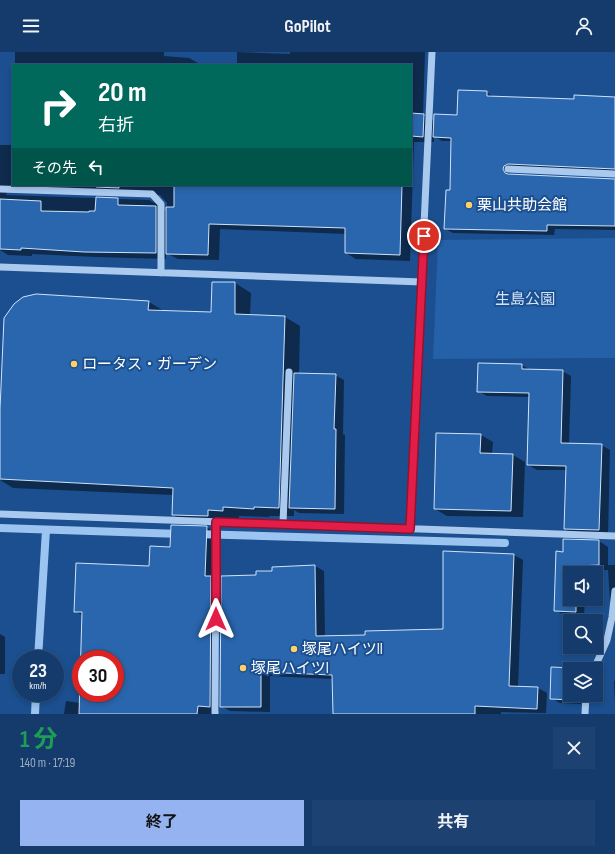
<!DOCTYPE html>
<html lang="ja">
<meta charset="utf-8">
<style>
:root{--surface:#143b6b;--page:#1d4271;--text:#f1f3f6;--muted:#9dadc1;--line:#33557e;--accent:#95b2f1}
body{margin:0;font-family:"Sofia Sans Condensed","Noto Sans JP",sans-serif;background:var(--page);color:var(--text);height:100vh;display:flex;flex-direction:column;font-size:15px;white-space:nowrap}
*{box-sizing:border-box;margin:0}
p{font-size:13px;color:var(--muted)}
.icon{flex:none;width:22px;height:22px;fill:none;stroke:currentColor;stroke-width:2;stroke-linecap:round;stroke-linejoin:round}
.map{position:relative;height:662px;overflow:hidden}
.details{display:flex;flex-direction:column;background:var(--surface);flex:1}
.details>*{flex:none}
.hud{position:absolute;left:12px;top:12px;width:400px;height:122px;border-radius:0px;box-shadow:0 2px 6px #0003,0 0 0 1px var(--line);background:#00695c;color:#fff;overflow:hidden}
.tools{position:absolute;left:563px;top:514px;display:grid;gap:8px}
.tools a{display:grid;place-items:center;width:40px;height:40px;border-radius:0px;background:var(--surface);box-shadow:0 2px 6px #0003,0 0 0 1px var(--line);font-size:20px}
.speed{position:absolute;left:12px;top:598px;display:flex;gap:8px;font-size:20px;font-weight:700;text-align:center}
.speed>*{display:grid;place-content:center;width:52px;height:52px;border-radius:50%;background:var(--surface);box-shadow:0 2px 6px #0003,0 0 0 1px var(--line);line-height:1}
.speed small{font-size:10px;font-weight:400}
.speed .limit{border:6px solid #d22;background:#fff;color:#111}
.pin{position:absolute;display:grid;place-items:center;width:34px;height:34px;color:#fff;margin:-17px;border:2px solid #fff;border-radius:50%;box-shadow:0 1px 4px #0007}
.me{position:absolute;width:44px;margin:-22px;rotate:0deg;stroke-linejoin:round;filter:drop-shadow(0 0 3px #0008)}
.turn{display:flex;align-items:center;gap:14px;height:84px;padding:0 20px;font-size:18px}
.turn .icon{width:52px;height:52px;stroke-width:2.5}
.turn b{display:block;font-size:28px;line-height:34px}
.then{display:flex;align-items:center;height:38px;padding:0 20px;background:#0003;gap:8px;font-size:15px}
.round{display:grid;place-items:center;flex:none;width:42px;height:42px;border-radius:0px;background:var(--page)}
.overview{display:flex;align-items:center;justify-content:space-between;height:68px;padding:0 20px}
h1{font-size:24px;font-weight:700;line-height:30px;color:#1e9e55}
.action{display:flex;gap:8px;margin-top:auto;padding:8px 20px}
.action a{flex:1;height:46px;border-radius:0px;background:var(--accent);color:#111;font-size:16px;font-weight:700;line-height:46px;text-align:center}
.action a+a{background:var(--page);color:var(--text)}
header{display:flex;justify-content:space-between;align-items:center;height:52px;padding:0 20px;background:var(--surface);font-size:18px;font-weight:700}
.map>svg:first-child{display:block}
</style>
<header><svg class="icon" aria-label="menu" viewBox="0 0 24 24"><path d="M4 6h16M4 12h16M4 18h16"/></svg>GoPilot<svg class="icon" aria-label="person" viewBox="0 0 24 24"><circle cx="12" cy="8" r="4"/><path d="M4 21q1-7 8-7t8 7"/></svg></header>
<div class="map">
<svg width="615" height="662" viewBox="0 0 615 662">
<rect width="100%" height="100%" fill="#1b4f8f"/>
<path fill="#2461a8" d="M615 186V306L433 307 438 188Z"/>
<path fill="#0007" fill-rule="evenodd" d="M15 0H164V4L189 6 198 11V13L72 12V13H15Z
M237 0 290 2V0H425L423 63 435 69 458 64 486 40 494 45 575 48 615 46V120L511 118 510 122 511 123 615 128V178L555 177 554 183 453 181 445 177 450 139 452 89H442L434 84V90H414L410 209 356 207 346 201V182L220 177 219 208 178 207 166 201V207L96 205 32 202V204L8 203 0 198V93H13V133H411V13H237ZM11 138 160 143 167 151V161L161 154 149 148 6 143 7 140Z
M213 231H235L251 241 250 264 285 265 300 274 299 322 335 323 344 328 343 382 345 383 344 462 299 461 294 458V464H269V465L239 464V467L188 472 173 463V443L13 436 0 428V379L149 250 164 259 212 261Z
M522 313 530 318 562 319 571 324 569 392 601 393 610 398 608 483 573 482 565 477 566 418H537L528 413 530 345 487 344 478 339Z
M481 383 493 390 492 402 513 403 525 410 523 465 447 464 435 457Z
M172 474 207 475 216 481 214 527 219 530V659H217V662H64L66 649 80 651 81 627V641H115V607H82L83 564 75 559 150 515 171 496Z
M599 489 608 495V513H615V554L610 550 608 518H586V521H570V547H585L584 564 564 563 555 558 564 501Z
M514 503 523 508 518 635 538 636 547 641 546 661 501 660V662H334L333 627 270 624V660L230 659 221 654 257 524 273 520V516L315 514 324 519 325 585 366 584 444 578Z
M0 582 5 585V622H0Z
M552 616 573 617H570V643H582L581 652 560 651 551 646Z
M615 628V652L614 630Z"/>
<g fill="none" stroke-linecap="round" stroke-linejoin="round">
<path stroke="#9cc4f0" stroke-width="8" d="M0 476 181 482
M196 482 505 491
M38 607 46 478
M35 662 36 641"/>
</g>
<path fill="#2a66ad" stroke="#cfe3fa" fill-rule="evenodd" d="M458 38 487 39V44L574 47V43L615 45V117L508 112 504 114 503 117 505 121 508 122 615 127V174L547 173V179L444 177 446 138H450L451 86 433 85 434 62 457 63Z
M411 61 424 62 423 85 411 84Z
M96 133H119V136L96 135Z
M174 133H402L400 203 345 201V176L209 172 208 203 166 202V155H174Z
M96 145 118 146V153L156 154V201L84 200 21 196V198L0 197V147L41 149V159L89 160V159H95Z
M212 230H235V262L285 264 279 456 254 455V457L223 455V459L208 458V464L172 463 173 436 0 427V357L4 266 14 252 23 245 36 242 149 249 148 258 211 260Z
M478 311 522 312V317L563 318 561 391 602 392 599 478 564 477 566 414 527 413 529 341 477 340Z
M294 321 336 322 334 377H336L335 457 289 456Z
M436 381 481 382 480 401 513 402 511 459 434 457Z
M171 473 207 474 205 524H211L210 655 198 654 197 662H79L82 560H74L76 511 149 514 150 494 170 495ZM81 607H115V641H81Z
M563 487 599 488V513L577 514V521H570V547H576V560L554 559 556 499 563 500Z
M443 499 514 502 509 634 538 635 537 657 475 654V662H333L332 623 261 620V655H220L221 524 256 523V519H272V515L315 513 316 584 365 583V579L443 577Z
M551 615 574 616 570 617V643H573V648L550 647Z"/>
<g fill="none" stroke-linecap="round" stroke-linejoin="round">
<path stroke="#a9c9ee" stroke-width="7" d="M508 117 615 122
M0 137 152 142 161 152V221
M0 215 422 230
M0 462 615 484
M283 472 289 320
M410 477 432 0
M594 617 607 588 612 565 615 539
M215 662 216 470
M585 662 586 643"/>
</g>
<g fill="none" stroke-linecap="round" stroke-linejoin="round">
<defs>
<path id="route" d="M216 567V470L410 477 424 184"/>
</defs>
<use href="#route" stroke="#92132f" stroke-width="10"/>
<use href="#route" stroke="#e11d48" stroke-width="7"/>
</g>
<g fill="#ffd166" stroke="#1b4f8f" stroke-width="1.5">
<circle cx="469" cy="153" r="4"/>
<circle cx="74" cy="312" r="4"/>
<circle cx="294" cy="597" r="4"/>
<circle cx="243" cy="616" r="4"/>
</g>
<g text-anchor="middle" stroke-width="4" stroke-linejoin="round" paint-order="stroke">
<g font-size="15" fill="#fff" stroke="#1b4f8f" text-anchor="start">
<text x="477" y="158">栗山共助会館</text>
<text x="82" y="317">ロータス・ガーデン</text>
<text x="302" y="602">塚尾ハイツII</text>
<text x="251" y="621">塚尾ハイツI</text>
</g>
<g font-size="15" fill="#cfe3fa" stroke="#1b4f8f">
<text x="525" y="252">生島公園</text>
</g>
</g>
</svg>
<div class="tools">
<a><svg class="icon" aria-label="sound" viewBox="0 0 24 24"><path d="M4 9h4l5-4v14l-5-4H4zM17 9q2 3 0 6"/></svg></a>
<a><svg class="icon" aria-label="search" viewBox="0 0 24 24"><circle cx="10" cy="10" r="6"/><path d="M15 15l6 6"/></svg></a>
<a><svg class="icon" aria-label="layers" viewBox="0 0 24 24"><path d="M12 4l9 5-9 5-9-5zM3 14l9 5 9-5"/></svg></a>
</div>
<div class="speed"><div>23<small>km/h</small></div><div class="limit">30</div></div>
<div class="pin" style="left:424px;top:184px;background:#d93025"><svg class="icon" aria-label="arrive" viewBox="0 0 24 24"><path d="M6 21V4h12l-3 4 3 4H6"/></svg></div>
<svg class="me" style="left:216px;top:567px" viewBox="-20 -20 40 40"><path d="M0-17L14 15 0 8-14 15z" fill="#e11d48" stroke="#fff" stroke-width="4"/></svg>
<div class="hud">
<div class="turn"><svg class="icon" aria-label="right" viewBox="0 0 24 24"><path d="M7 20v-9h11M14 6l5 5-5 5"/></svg><div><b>20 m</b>右折</div></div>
<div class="then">その先<svg class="icon" aria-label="left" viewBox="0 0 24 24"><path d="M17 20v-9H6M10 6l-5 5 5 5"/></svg></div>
</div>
</div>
<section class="details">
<div class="overview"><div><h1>1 分</h1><p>140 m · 17:19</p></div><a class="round"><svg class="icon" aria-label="close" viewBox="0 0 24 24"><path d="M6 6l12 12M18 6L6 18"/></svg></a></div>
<div class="action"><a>終了</a><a>共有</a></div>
</section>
